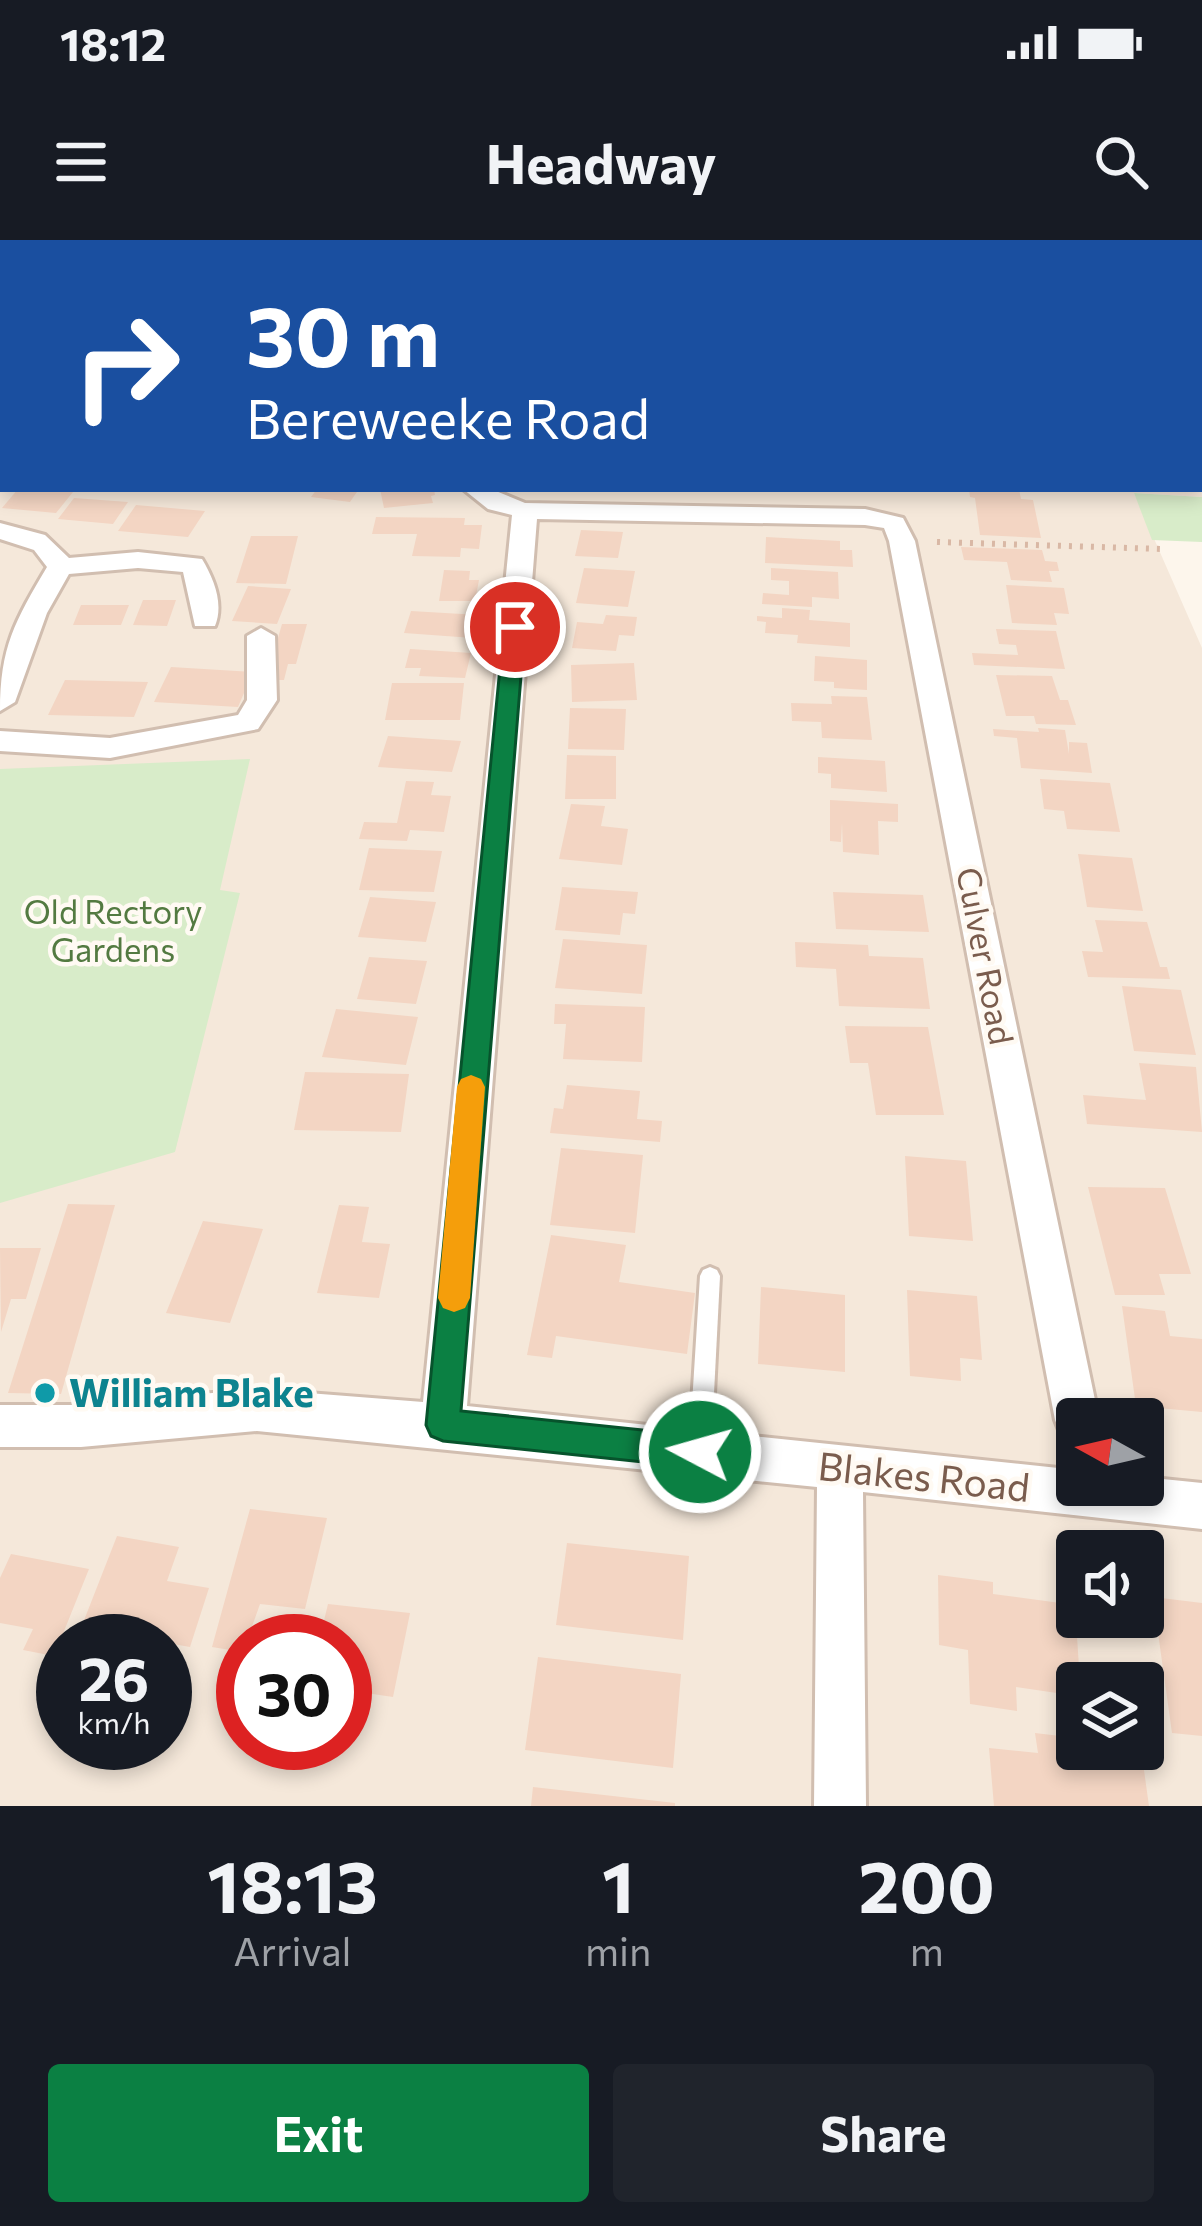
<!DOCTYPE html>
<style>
:root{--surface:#171b24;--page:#20242c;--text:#f1f3f6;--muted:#9ea1a6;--accent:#0b8043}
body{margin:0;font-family:Commissioner,sans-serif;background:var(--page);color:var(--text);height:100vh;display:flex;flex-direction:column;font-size:45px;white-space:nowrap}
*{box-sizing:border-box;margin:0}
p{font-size:39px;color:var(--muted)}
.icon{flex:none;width:66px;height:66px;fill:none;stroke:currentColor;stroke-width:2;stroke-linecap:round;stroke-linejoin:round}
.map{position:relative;height:1566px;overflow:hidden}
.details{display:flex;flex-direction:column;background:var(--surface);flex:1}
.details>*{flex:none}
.banner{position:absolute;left:0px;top:0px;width:1203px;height:252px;box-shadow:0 6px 18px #0003;background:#1a4fa0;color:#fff;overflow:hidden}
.needle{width:78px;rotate:278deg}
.tools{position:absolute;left:1056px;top:1158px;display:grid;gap:24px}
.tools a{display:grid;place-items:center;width:108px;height:108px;border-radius:12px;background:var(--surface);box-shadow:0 6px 18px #0003;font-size:60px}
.speed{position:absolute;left:36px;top:1374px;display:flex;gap:24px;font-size:60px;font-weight:700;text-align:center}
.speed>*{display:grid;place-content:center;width:156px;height:156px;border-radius:50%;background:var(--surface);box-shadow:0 6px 18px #0003;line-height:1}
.speed small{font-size:30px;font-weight:400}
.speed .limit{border:18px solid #d22;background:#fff;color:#111}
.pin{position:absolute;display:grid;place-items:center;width:102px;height:102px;color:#fff;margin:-51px;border:6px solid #fff;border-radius:50%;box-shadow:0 3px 12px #0007}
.me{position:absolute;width:132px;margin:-66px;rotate:276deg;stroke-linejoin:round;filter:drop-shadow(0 0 9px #0008)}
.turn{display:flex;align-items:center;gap:42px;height:252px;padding:0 48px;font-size:54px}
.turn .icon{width:156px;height:156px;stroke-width:2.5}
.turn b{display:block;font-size:84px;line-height:102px}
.eta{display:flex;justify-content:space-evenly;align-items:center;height:204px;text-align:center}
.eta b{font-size:72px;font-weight:700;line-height:84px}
.cta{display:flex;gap:24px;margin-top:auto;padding:24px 48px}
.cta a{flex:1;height:138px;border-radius:12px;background:var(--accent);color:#fff;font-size:48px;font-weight:700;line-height:138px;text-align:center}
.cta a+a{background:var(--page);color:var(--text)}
.status{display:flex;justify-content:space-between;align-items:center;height:84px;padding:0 60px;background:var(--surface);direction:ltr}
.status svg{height:33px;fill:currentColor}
header{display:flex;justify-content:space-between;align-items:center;height:156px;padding:0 48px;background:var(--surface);font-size:54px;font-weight:700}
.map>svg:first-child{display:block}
</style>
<div class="status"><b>18:12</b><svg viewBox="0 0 49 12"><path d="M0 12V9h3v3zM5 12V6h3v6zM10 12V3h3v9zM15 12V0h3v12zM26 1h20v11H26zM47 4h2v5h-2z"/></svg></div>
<header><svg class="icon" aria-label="menu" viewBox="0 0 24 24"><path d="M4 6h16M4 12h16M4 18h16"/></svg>Headway<svg class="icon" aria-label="search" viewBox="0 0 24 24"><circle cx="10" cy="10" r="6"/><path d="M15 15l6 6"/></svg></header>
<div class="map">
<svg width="1202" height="1566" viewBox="0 0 1202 1566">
<rect width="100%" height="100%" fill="#fdf6ec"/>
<path fill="#f5e8da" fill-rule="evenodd" d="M0 0H1088L3 3V249H1200V199L1202 257 1134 253 1202 408V1566H0ZM1077 1179H1143V1245H1077ZM1077 1311H1143V1377H1077ZM63 1401H165V1503H63ZM243 1401H345V1503H243ZM1077 1443H1143V1509H1077Z"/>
<path fill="#d8ecc9" d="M1134 253 1202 257V302L1152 300Z
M250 519 220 650 240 653 175 912 0 963V529Z"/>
<path fill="#f3d5c3" d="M18 249H38L73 252 56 273 2 268Z
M317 249H359L350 262 311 257Z
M380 249H434L435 255 431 256 433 263 384 268Z
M969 249H1019L1021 259 1033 260 1041 298 980 295 975 258 970 257Z
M74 258 128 262 113 284 58 279Z
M136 265 205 271 188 297 118 291Z
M376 277 465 278 464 285H482L479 309 461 308 460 317 412 316 417 294H372Z
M581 290 623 292 618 318 575 316Z
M251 296H298L286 344 236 343Z
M766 297 840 301V310H852L853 327 765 323Z
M961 307 1042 310 1045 321 1057 322 1059 331H1049L1052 342 1011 340 1007 322 964 320Z
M584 328 635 331 628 367 576 363Z
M771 328 838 332 839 359 812 357V367L762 364 763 353 789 355V341L771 340Z
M444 330 470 331 469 340H479L475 361H439Z
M1006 345 1064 348 1069 374 1054 373 1057 385 1012 383Z
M248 346 291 349 277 384 232 381Z
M143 360H176L167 386 133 385Z
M81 365H129L121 385H73Z
M782 368 810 370 809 380 850 383V407L797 403 798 395 765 393 766 382 757 381V376L782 378Z
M411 371 479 375 473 398 404 393Z
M606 375 637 377 634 396 619 395 616 411 572 408 577 382 603 384Z
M282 384H307L296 424H288L284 440H266Z
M996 389 1056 391 1065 429 974 425 972 413 1018 415 1016 405 999 404Z
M410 409 471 413 465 438 419 436 421 428H405Z
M815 416 867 420V450L834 448V442L814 441Z
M634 423 637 460 572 462 571 425Z
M171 427 253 432 238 467 154 462Z
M996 435 1052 436 1060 460H1068L1076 485 1036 484 1034 476H1006Z
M65 440 148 442 134 477 48 475Z
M392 443H464L460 480H385Z
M831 456 867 457 872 500 822 498 821 482 792 481 791 463 832 464Z
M570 468 626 469 624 510 568 509Z
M1038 488 1065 490 1069 514V502L1087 503 1092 533 1021 528 1017 498 994 496 993 489 1039 492Z
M388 496 461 501 452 532 378 527Z
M567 515 616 516V559H565Z
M818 517 885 521 887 552 831 548V534L818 533Z
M1040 539 1110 543 1120 592 1067 589 1064 571 1044 569Z
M406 541 434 542 431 555 451 556 444 592 410 590 407 601 359 599 364 582 397 583Z
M830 560 898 564V582L878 581 879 615 843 612 842 583 841 602 830 601Z
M571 564 605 566 601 586 628 589 622 625 559 619Z
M369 608 442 611 434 652 359 650Z
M1078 614 1132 618 1143 671 1087 667Z
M562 647 638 652 635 674 623 673 620 695 555 690Z
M833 652 923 655 929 692 836 689Z
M370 657 436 662 426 702 358 697Z
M1095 680 1147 682 1160 727H1167L1170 739 1088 737 1082 711 1103 712Z
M563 699 647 705 642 754 555 748Z
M795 702 868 705 869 716 923 718 930 769 839 766 836 729 796 727Z
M369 717 427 721 416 764 357 759Z
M1122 746 1181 750 1196 815 1134 811Z
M555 764 645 767 642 822 563 819 566 784H554Z
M336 769 418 777 406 825 322 817Z
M845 786 928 787 944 875H876L868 823H850Z
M1139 823 1196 827 1202 892 1087 884 1083 855 1146 860Z
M305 832 409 834 401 892 294 890Z
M567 845 640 851 637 879 662 881 660 902 550 893 554 868 563 869Z
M561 908 643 915 635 993 550 985Z
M905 916 966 921 973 1001 909 996Z
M1088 947 1165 948 1191 1034H1159L1165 1055H1115Z
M68 964 115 965 61 1154 8 1153Z
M339 965 369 967 362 1002 390 1004 379 1058 317 1053Z
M203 981 263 989 230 1083 166 1073Z
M551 995 626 1005 619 1042 695 1053 687 1114 556 1096 552 1118 527 1115Z
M0 1008H41L26 1059H11L1 1092Z
M761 1047 845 1055V1132L758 1124Z
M907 1050 977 1056 982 1120 960 1118 961 1141 910 1136Z
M1122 1066 1165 1071 1170 1096 1202 1099V1172L1136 1166Z
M250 1269 327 1278 305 1369 260 1364 243 1412 212 1407Z
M117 1296 179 1307 167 1341 209 1348 190 1407 81 1388Z
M567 1303 689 1316 683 1400 556 1385Z
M11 1314 89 1329 54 1416 23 1410 33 1389 0 1383V1338Z
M938 1335 993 1342V1354L1075 1365 1080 1443 1077 1456 1016 1447 1017 1471 970 1464 968 1410 939 1405Z
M1153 1357 1202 1363V1496L1172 1493Z
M328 1364 410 1373 393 1457 352 1451 345 1474V1401H319Z
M538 1417 681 1434 673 1528 525 1510Z
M1035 1493 1077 1498V1509H1092L1093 1517 1143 1523 1149 1566H994L989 1508 1038 1513Z
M533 1547 675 1563V1566H531Z"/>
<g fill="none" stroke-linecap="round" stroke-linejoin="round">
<defs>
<path id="service" d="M710 1027 717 1030 720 1036 711 1212 708 1220 700 1223 692 1220 689 1212 700 1036 703 1030Z"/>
<path id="minor" d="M433 0H453L432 3Z
M681 0H701V3H681Z
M945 0H965L966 3H946Z
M0 31H3V43H0Z
M463 249H491L525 263 865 269 903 278 915 301 1099 1179H1077V1201L1061 1195 1055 1180 889 301 884 288 865 285 537 279 467 1166 1077 1230V1245H1143V1237L1202 1243V1289L863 1252 866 1566H814L817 1247 257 1191 81 1207H0V1165H81L257 1149 423 1162 512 275 488 269Z
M0 283 45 295 69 318 138 312 202 319C214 339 224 364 215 386H195L183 332 138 328 69 334 47 373 15 462 0 471C0 407 15 381 47 327L34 310 0 299Z
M261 388 275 396 277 460 258 489 110 518 0 511V491L110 498 238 475 247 460V396Z"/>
<path id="tertiary" d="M157 0H185L155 3Z
M3 71V87L0 88V72Z"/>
</defs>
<use href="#service" stroke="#d1beb0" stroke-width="6"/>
<use href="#minor" stroke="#d1beb0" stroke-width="6"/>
<use href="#tertiary" stroke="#d1beb0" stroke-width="6"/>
<path stroke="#d9b8a5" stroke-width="6" stroke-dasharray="3 8" stroke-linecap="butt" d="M937 302 1163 309"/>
<use href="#service" fill="#fff" fill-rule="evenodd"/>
<use href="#minor" fill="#fff" fill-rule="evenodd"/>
<use href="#tertiary" fill="#fff" fill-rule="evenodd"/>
</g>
<path fill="#0b8043" stroke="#07532c" stroke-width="3" d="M515 381 525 387 461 1171 700 1196 712 1200 717 1212 712 1224 700 1228 443 1201 431 1196 426 1185 504 387Z"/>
<path fill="#f59e0b" d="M471 835 481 839 485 847 470 1058 465 1068 454 1072 443 1068 438 1058 457 847 461 839Z"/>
<circle fill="#0f9aa8" stroke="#fffaf3" stroke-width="4.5" cx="45" cy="1153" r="12"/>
<g text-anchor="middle" stroke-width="9" stroke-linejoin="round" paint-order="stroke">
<g font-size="33" fill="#537a41" stroke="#fffaf3">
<text x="113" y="684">Old Rectory<tspan x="113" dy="38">Gardens</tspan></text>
</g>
<g font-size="33" fill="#7a5c4d" stroke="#fffaf3">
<text transform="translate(985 716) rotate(79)" y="12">Culver Road</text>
</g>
<g font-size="39" font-weight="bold" fill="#0d838f" stroke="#fffaf3" text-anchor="start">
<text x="69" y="1167">William Blake</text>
</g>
<g font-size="39" fill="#7a5c4d" stroke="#fffaf3">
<text transform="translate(924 1237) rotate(6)" y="14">Blakes Road</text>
</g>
</g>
</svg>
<div class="tools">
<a><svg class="needle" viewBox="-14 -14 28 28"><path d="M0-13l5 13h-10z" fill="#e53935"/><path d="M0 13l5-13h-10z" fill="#9ea1a6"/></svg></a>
<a><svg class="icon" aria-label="sound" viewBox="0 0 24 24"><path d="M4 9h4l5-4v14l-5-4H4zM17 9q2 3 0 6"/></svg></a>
<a><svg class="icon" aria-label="layers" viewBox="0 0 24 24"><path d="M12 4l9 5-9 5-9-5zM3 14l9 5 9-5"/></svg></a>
</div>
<div class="speed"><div>26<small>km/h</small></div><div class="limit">30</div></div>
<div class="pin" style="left:515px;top:387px;background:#d93025"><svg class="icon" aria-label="arrive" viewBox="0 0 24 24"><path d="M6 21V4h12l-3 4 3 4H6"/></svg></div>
<svg class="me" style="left:700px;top:1212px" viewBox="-20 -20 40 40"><circle r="17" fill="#0b8043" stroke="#fff" stroke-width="3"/><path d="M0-11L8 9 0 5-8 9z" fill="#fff"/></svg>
<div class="banner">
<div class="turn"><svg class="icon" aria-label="right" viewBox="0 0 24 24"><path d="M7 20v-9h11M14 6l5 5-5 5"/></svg><div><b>30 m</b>Bereweeke Road</div></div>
</div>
</div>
<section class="details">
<div class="eta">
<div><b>18:13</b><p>Arrival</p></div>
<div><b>1</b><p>min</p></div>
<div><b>200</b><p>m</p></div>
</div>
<div class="cta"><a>Exit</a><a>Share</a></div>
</section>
